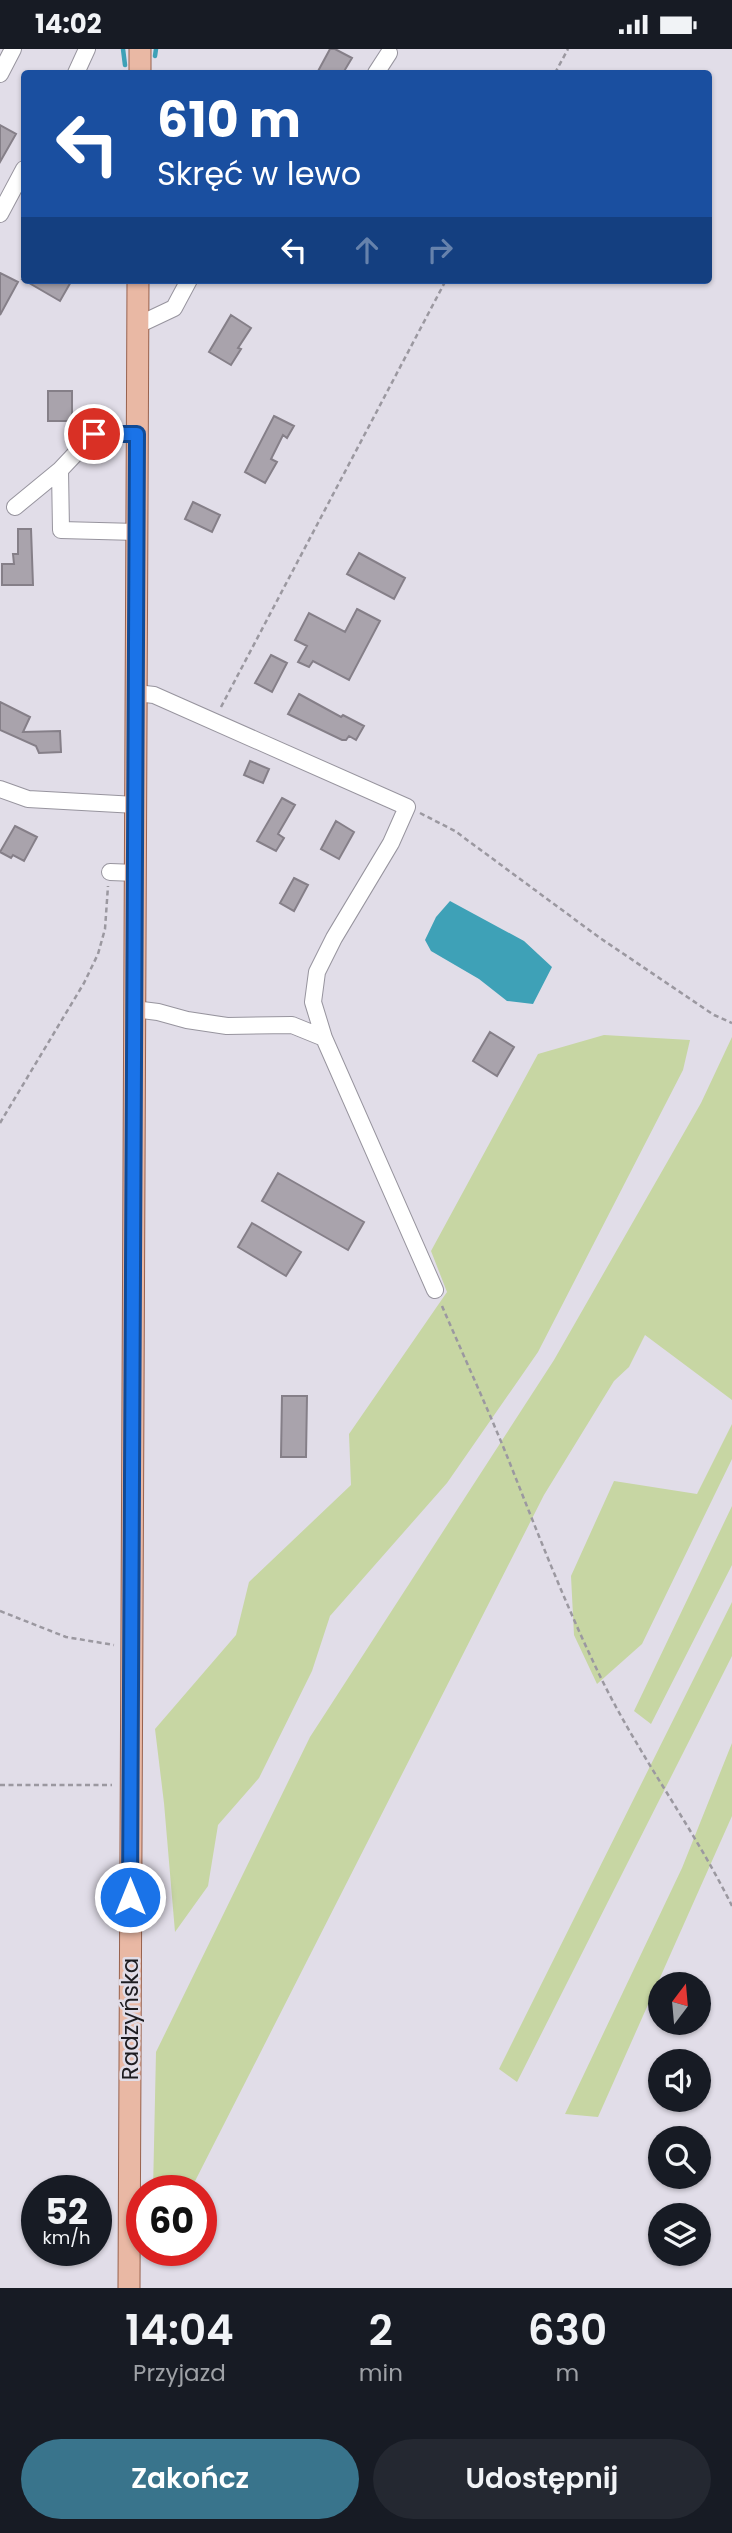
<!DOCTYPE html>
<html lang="pl">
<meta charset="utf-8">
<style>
:root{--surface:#171b24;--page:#242831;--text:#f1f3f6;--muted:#9ea1a6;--accent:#39748c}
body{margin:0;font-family:Poppins,sans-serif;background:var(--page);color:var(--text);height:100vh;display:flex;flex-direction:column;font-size:26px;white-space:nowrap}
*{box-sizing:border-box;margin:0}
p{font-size:23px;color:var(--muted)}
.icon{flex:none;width:38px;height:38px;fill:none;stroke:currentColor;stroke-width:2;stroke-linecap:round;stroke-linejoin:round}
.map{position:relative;height:2239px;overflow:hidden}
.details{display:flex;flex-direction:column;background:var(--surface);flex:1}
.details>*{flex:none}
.hud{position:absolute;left:21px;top:21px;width:691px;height:214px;border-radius:7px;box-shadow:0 2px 5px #0004;background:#1a4fa0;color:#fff;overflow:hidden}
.needle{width:46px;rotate:16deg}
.tools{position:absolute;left:648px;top:1923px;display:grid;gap:14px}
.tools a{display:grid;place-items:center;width:63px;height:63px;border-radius:50%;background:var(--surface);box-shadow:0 2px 5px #0004;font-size:35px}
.speed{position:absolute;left:21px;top:2126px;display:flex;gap:14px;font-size:35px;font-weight:700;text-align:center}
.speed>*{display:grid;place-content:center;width:91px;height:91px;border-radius:50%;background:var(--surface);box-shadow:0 2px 5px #0004;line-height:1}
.speed small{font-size:18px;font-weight:400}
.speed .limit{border:10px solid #d22;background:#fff;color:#111}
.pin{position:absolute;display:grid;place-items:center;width:60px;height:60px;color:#fff;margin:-30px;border:4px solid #fff;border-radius:50%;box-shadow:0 2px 7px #0007}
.me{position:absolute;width:77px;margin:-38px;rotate:0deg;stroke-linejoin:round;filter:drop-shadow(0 0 5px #0008)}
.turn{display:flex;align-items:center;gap:24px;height:147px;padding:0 21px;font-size:32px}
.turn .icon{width:91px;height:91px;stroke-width:2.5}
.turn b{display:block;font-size:49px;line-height:60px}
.lanes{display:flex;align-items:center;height:66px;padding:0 21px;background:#0003;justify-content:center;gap:35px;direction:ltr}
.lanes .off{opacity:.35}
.eta{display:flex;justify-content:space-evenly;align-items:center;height:119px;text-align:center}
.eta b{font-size:42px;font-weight:600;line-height:49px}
.button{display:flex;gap:14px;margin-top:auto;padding:14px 21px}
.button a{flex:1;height:80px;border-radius:42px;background:var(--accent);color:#fff;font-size:28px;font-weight:600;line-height:80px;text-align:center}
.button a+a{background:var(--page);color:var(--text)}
.status{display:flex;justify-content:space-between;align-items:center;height:49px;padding:0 35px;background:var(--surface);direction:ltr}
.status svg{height:19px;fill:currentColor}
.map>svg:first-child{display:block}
</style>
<div class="status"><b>14:02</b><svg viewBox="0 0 49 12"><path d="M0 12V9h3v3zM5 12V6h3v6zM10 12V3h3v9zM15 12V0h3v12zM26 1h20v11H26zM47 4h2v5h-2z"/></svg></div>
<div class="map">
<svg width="732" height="2239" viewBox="0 0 732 2239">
<rect width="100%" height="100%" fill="#e1dde8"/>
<path fill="#c7d6a3" d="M604 986 690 991 683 1021 538 1303 447 1434 330 1567 312 1622 259 1729 218 1776 208 1837 175 1883 164 1754 155 1680 236 1586 249 1533 351 1436 349 1385 447 1243 431 1202 538 1005Z
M732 988V1351L645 1286 629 1318 614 1332 544 1446 190 2142H153L156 2003 310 1688 554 1311 701 1054Z
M732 1375V1410L642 1595 597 1635 574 1586 571 1527 614 1432 697 1445Z
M732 1457V1516L651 1675 634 1662Z
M732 1553V1607L517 2033 499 2020Z
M732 1694V1767L598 2068 565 2065 682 1819Z"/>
<path fill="#3ea1b7" d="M450 852 524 892 552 918 533 955 507 952 479 930 431 902 425 891 436 868Z"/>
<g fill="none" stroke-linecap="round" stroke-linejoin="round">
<path stroke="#3ea1b7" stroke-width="4.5" d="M123 0 125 16
M155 7 156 0"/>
</g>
<path fill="#a9a3ac" stroke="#857f88" stroke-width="2" d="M330 0H335L352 9 343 24H317Z
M0 76 16 85 0 113Z
M0 224 18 233 0 266Z
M24 231H72L60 252Z
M231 266 251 279 238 299 241 300 231 316 209 303Z
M48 342H72V372H48Z
M274 367 294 377 287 389 283 386 271 410 277 413 265 434 245 423Z
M193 453 220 466 212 483 185 470Z
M18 480H31L33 536H2V515H14L13 505H18Z
M359 504 405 529 394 550 347 525Z
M357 560 380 572 349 631 313 612 309 618 298 613 307 597 295 591 309 564 345 583Z
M271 606 287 614 272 643 255 634Z
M299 645 341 668 343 666 364 677 356 691 349 687 346 691H342L288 665Z
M0 653 30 668 23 683 60 682 61 703 39 704 36 697 0 681Z
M250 712 269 720 263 734 244 726Z
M282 749 295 756 278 785 284 789 276 802 257 792Z
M336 772 354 783 339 810 321 800Z
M15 777 37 788 24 812 13 806 11 809 0 803Z
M294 829 308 836 294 862 280 854Z
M490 983 514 998 497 1027 473 1012Z
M278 1124 364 1173 348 1201 262 1152Z
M252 1174 301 1203 286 1227 238 1198Z
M282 1347H307L306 1408H281Z"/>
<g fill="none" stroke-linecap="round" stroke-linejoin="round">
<defs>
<path id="minor" d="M76 24 87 0
M376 24 389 4
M0 25 13 0
M0 165 24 120
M138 276 174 259 189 231
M60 421 61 481 137 483
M15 458 60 421 94 385H137
M136 644 154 646 407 758 391 794 334 889 317 923 313 953 324 989 435 1241
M0 740 28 750 136 756
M110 823 136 824
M134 960 158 963 187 971 227 977 292 976 324 989"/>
<path id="major" d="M140 0V24
M129 2239 138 231"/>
</defs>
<use href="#minor" stroke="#97949e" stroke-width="18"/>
<use href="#major" stroke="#98624e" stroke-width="23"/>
<path stroke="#9b98a0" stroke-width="2.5" stroke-dasharray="5 3.5" stroke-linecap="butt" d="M555 24 568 0
M221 658 446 231
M420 764 455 782 600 889 714 966 732 974
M0 1074 84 934 98 905 105 880 108 837
M442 1257C464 1308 488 1360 509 1412 538 1485 566 1557 600 1627 639 1707 693 1778 732 1857
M0 1562 66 1588 114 1596
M0 1736H112"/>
<use href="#minor" stroke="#fff" stroke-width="16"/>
<use href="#major" stroke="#e9b8a4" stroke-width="21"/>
</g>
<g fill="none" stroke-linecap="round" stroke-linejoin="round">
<defs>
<path id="route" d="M94 385H137L130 1848"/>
</defs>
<use href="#route" stroke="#114b97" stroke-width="18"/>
<use href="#route" stroke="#1a73e8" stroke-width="12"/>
</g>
<g text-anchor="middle" stroke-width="5" stroke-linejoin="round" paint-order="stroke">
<g font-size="23" fill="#1d1c20" stroke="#e1dde8">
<text transform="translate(130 1970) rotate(-90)" y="8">Radzyńska</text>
</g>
</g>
</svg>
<div class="tools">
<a><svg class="needle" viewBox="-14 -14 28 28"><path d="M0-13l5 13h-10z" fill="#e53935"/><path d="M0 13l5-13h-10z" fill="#9ea1a6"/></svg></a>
<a><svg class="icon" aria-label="sound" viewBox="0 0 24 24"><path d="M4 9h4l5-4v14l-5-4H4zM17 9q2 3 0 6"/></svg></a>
<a><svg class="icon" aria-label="search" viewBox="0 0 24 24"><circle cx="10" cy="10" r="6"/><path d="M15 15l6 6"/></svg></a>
<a><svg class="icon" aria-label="layers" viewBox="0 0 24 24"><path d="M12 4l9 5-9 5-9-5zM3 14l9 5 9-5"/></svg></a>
</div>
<div class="speed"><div>52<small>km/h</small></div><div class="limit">60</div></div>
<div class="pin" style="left:94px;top:385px;background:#d93025"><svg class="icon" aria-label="arrive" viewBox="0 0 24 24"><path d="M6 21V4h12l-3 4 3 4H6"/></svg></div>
<svg class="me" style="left:130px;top:1848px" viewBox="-20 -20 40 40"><circle r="17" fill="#1a73e8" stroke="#fff" stroke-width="3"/><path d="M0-11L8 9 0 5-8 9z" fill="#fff"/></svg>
<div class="hud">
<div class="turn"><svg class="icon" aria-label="left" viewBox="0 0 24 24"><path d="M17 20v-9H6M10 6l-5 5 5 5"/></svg><div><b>610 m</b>Skręć w lewo</div></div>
<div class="lanes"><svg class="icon" aria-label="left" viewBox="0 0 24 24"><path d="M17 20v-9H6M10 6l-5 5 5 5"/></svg><svg class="icon off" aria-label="ahead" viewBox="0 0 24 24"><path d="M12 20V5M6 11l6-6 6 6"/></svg><svg class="icon off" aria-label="right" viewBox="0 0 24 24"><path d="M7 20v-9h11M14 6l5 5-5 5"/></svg></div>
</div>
</div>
<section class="details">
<div class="eta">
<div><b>14:04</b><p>Przyjazd</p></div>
<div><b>2</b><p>min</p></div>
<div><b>630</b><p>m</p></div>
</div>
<div class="button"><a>Zakończ</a><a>Udostępnij</a></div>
</section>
